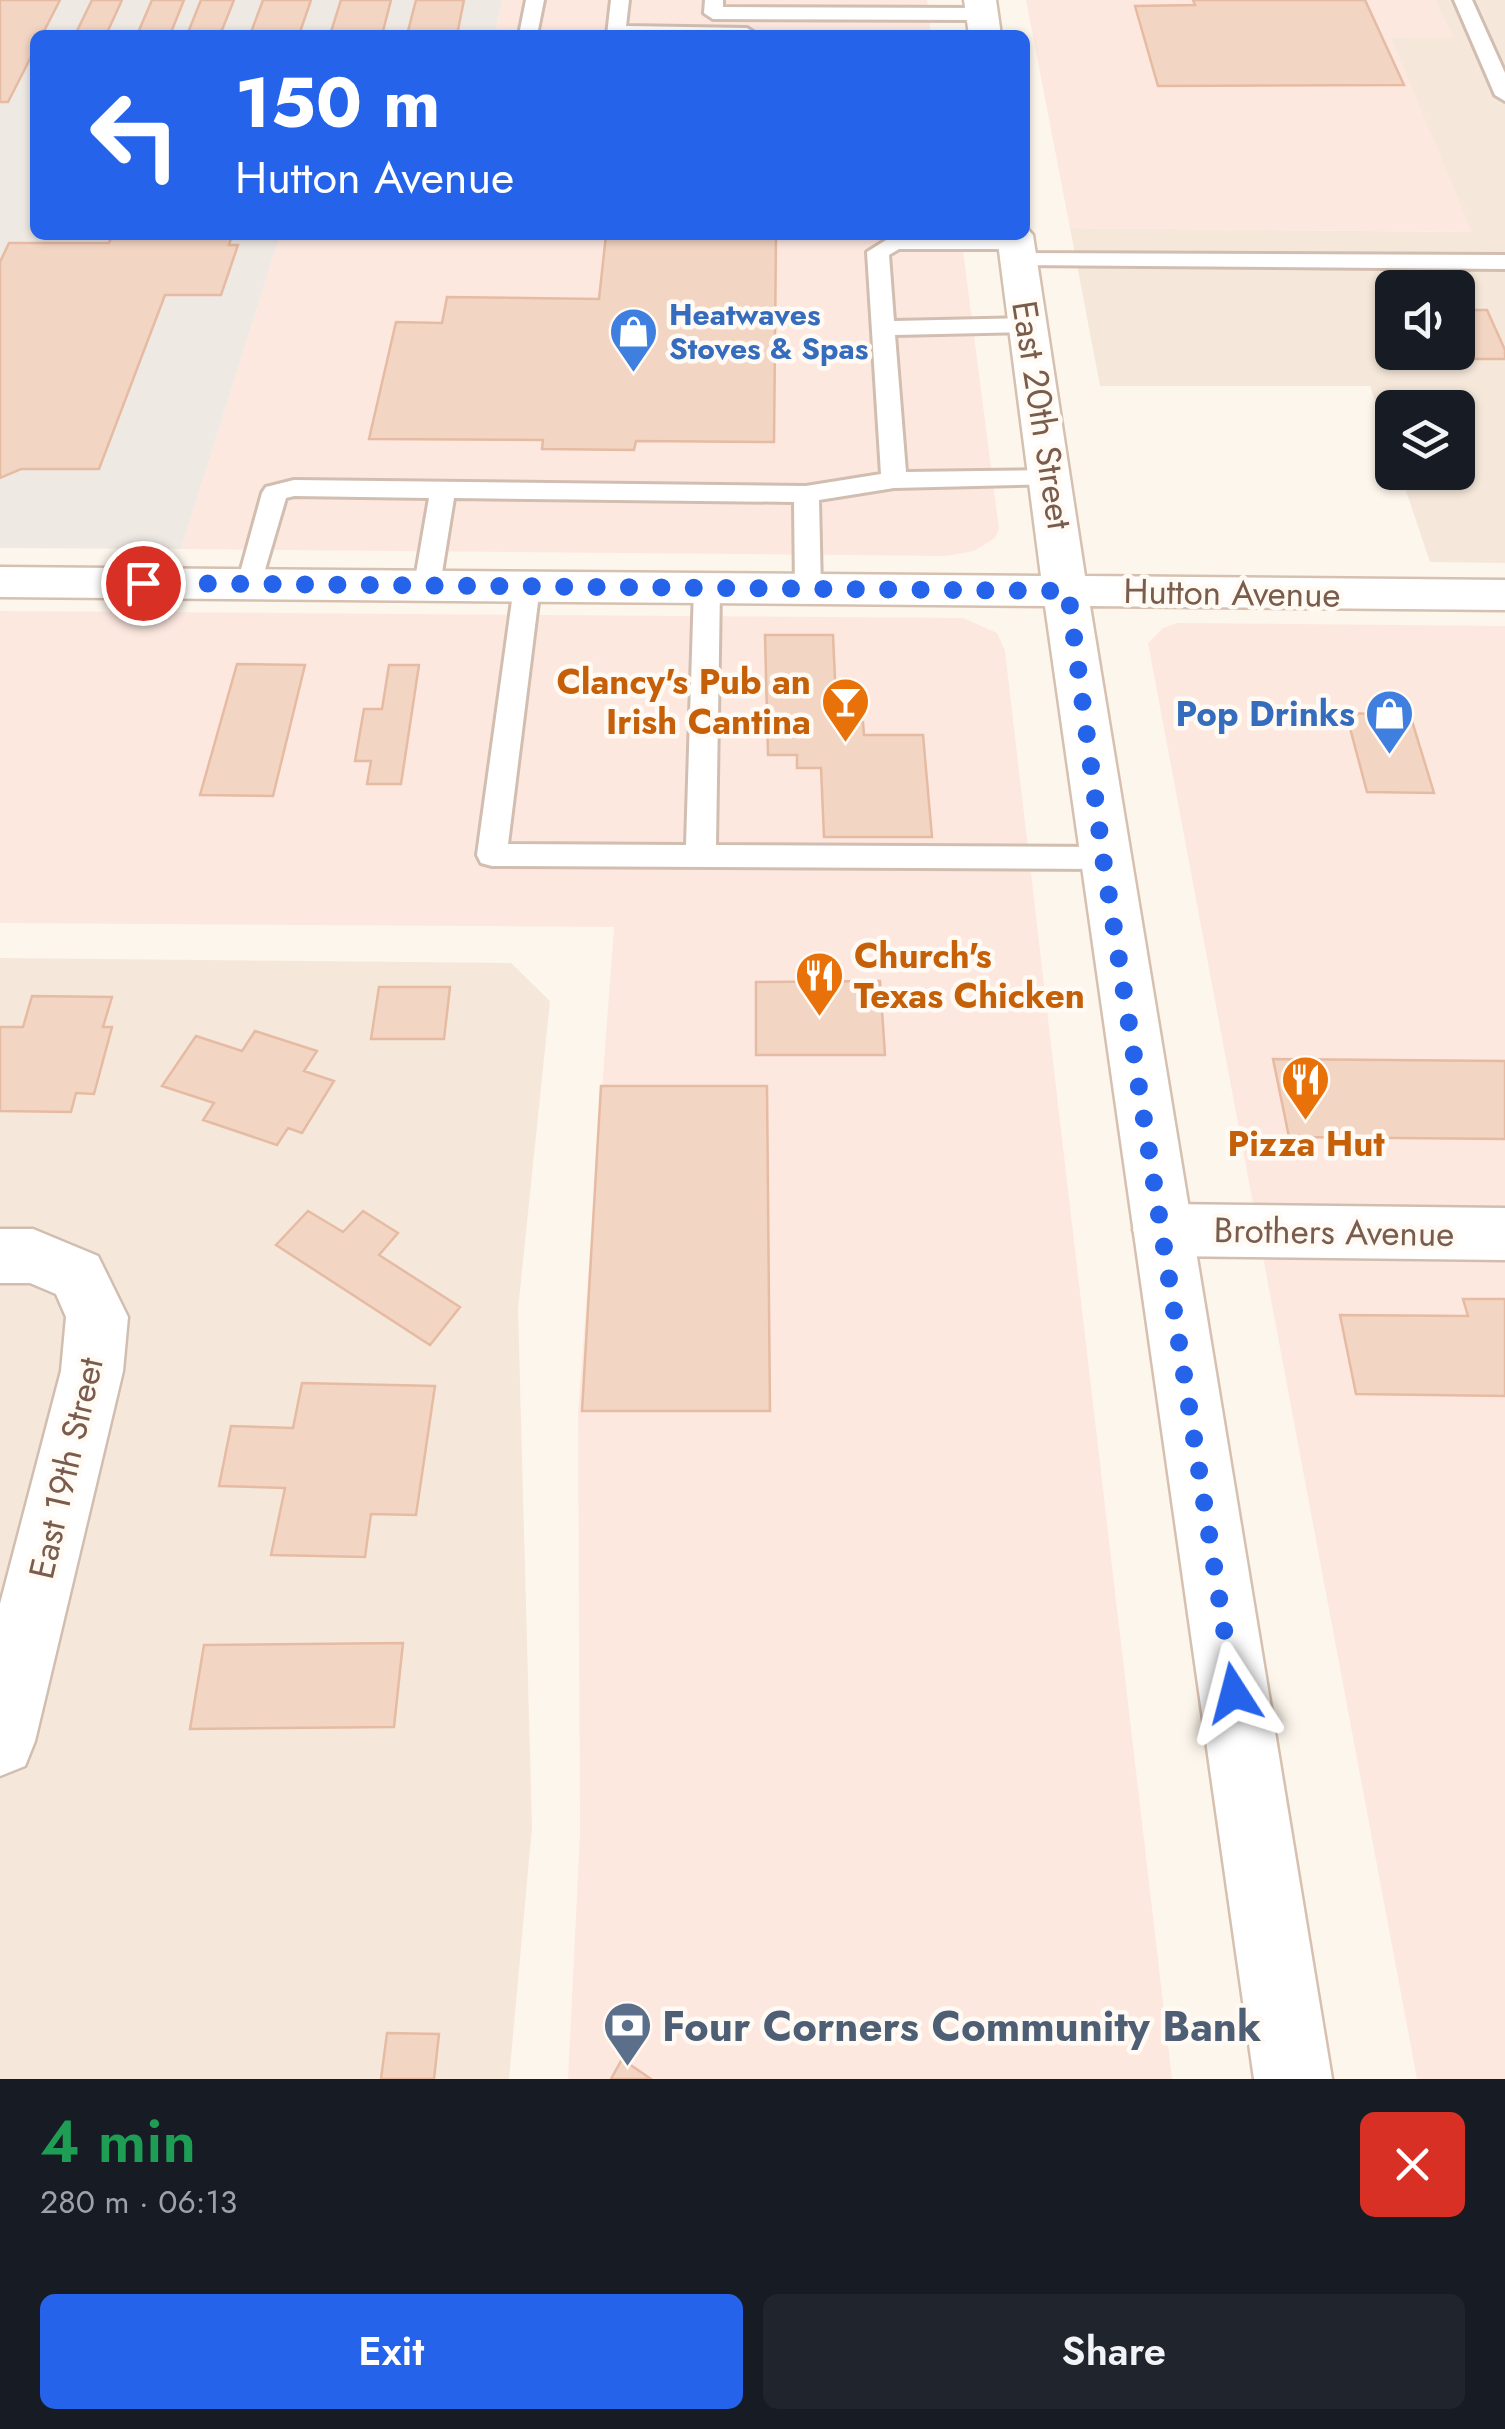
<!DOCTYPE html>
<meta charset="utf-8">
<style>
:root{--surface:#171b24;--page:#20242c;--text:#f1f3f6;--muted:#9ea1a6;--accent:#2563eb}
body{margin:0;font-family:Jost,sans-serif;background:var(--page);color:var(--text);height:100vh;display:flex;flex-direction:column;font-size:38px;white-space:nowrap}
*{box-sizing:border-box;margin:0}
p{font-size:32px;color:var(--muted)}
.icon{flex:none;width:55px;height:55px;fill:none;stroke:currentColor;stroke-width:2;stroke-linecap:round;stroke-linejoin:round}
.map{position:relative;height:2079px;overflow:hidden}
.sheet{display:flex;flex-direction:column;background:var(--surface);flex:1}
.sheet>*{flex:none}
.banner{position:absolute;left:30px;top:30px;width:1000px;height:210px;border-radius:15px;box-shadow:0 2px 8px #0004;background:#2563eb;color:#fff;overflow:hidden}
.fabs{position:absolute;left:1375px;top:270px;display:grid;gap:20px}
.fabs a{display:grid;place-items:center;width:100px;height:100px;border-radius:15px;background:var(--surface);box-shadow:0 2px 8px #0004;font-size:50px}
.pin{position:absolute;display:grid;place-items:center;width:85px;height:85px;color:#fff;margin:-42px;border:5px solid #fff;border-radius:50%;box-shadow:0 2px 10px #0007}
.me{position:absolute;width:110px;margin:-55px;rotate:351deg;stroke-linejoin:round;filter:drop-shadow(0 0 8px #0008)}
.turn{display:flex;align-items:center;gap:35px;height:210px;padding:0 40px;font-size:45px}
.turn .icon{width:130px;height:130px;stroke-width:2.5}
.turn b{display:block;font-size:70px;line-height:85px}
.round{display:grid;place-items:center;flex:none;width:105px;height:105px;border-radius:15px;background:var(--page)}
.overview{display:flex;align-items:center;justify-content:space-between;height:170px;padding:0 40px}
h1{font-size:60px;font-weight:600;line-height:75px;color:#1e9e55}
.action{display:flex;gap:20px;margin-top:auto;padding:20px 40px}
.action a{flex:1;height:115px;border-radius:15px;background:var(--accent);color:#fff;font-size:40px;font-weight:600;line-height:115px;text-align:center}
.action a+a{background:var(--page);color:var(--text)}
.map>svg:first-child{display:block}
</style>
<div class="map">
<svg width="1505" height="2079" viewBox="0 0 1505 2079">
<rect width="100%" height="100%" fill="#fdf6ec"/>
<path fill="#f5e8da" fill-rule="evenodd" d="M1435 0H1505V563L1430 562 1400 473 1458 472V408H1392V451L1370 386H1100L1070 228 1471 232 1390 37 1452 36ZM1392 288H1458V352H1392Z
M0 958 511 963 550 1001 518 1309 532 1827 509 2079H0Z"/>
<path fill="#fde8e0" d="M502 0H927L931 35H495Z
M1026 0H1435L1453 37 1391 38 1472 232 1070 228Z
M280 235H961L999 529 995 538 974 551 946 556 181 549Z
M0 611 963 618 997 633 1005 651 1172 2079H568L580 1834 578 1413 614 927 0 923Z
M1177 623 1505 626V2079H1417L1148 643 1163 628Z"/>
<path fill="#efe9e4" d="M0 0H502L495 35H35V235H280L181 549 0 548Z"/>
<path fill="#f3d5c3" stroke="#e6bba3" stroke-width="2.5" d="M0 0H60L42 35H35V49L8 102H0Z
M92 0H122L106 35H75Z
M152 0H184L170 35H137Z
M201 0H234L220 35H187Z
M263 0H311L299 35H250Z
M341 0H391L382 35H330Z
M416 0H464L457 35H407Z
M1193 0H1365L1404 85 1158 86 1135 6 1195 5Z
M112 235H232L229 245H238L221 295H165L99 469H21L0 478V262L9 243H109Z
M606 235H776L774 442 636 441 634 450 542 449 543 440 369 439 396 322 442 323 447 297 599 299Z
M1458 310H1487L1505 350V359H1450L1447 352H1458Z
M765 635H833L837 723 863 722 864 735H923L932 837H824L821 768H797V755H768Z
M237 664 305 665 273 796 200 795Z
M389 665H419L401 784H367L371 761H355L364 709H382Z
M1346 713 1375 714 1377 721H1412L1434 793 1367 792Z
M880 981 885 1055H756V982Z
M379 987H450L444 1039H371Z
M32 996 112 997 103 1027H112L94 1094 76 1093 71 1112 0 1111V1027H23Z
M255 1031 317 1051 304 1071 334 1081 302 1133 288 1128 277 1145 203 1120 214 1103 162 1086 196 1036 242 1051Z
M1273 1059 1505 1061V1139L1289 1137Z
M601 1086H767L770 1411H582Z
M308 1211 343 1232 363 1211 398 1233 379 1255 460 1307 430 1345 276 1245Z
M1463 1299H1505V1396L1356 1394 1340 1315 1468 1316Z
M302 1383 435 1386 416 1515 371 1514 365 1557 271 1555 285 1488 219 1486 231 1426 293 1428Z
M403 1643 394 1727 190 1729 204 1645Z
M387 2033 439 2034 434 2079H381Z
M622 2059 651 2079H611Z"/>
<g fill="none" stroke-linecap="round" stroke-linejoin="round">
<defs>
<path id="service" d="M526 0H544L537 35H519Z
M611 0H629L626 26 747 28 756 34 607 35Z
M705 0H723V7L982 8 991 14 982 20 713 19 704 13Z
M1454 0H1472L1505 73V101L1495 95Z
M894 235H1016L1027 242 1016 249H899L889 255 894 321 1028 318 1039 325 1028 332 895 335 906 472 1051 470 1060 472 1063 478 1060 484 894 488 819 500 821 589 817 595H799L795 589 794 502 454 498 440 585 436 591H418L414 585 429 498 294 496 286 498 259 590H241L237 584 262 493 266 487 294 480 806 486 881 474 867 252Z
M1018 253 1505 255V269L1010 265 1007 260 1010 255Z
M527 577 536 580 540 586 508 844 686 845 694 588 698 582H716L720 588 716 845 1103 847 1114 850 1118 858 1114 866 1103 869 492 866 481 863 477 855 514 586 518 580Z"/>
<path id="minor" d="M1163 1204 1505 1208V1260L1163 1256 1142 1249 1133 1230 1142 1211Z
M0 1229H33L98 1256 128 1317 123 1371 35 1741 25 1766 0 1776V1604L61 1371 66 1317 56 1294 30 1283H0Z"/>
<path id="secondary" d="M964 0H996L1001 35H969Z
M1025 226 1033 235 1085 576 1505 580V610L1090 606 1332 2079H1254L1045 606 0 597V567L1041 576 997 235H1025Z"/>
</defs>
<use href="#service" stroke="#d1beb0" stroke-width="6"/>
<use href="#minor" stroke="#d1beb0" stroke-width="5"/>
<use href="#secondary" stroke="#d6c0b0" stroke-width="5"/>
<use href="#service" fill="#fff" fill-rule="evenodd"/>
<use href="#minor" fill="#fff" fill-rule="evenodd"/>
<use href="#secondary" fill="#fff" fill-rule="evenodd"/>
</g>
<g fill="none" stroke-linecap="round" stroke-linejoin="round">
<path stroke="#2563eb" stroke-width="18" stroke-dasharray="0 32.4" d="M143 583 1068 591 1103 858 1234 1693"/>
</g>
<defs>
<symbol id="shop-pin" viewBox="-11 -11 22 30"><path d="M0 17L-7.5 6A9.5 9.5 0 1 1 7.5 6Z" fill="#3f7fe0" stroke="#fffaf3"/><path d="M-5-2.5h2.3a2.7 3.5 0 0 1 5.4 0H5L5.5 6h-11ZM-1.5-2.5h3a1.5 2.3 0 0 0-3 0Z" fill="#fff"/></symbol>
<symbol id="bar-pin" viewBox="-11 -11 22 30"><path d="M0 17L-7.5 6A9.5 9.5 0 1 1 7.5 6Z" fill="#e8710a" stroke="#fffaf3"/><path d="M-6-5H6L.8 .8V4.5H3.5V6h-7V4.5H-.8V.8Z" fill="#fff"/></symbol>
<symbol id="restaurant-pin" viewBox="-11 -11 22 30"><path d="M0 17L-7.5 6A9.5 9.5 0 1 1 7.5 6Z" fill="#e8710a" stroke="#fffaf3"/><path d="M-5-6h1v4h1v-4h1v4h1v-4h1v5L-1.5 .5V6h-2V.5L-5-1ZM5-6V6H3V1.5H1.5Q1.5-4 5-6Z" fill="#fff"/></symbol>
<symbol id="bank-pin" viewBox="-11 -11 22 30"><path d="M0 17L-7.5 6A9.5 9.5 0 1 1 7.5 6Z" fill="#5c6f8a" stroke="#fffaf3"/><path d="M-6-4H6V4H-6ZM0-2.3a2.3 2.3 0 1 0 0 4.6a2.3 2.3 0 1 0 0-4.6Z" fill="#fff"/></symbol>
</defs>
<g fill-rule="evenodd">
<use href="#shop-pin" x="606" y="304" width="55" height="75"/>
<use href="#bar-pin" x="818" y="674" width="55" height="75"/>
<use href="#shop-pin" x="1362" y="686" width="55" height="75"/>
<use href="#restaurant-pin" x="792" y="948" width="55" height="75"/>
<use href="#restaurant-pin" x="1278" y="1052" width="55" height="75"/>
<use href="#bank-pin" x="600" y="1998" width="55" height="75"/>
</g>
<g text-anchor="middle" stroke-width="9" stroke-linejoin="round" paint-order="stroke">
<g font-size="30" font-weight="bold" fill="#366cbe" stroke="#fffaf3" text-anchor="start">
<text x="669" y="325">Heatwaves<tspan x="669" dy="34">Stoves &amp; Spas</tspan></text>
</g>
<g font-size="35" fill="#7a5c4d" stroke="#fffaf3">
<text transform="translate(1042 415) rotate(81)" y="12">East 20th Street</text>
<text transform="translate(1232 593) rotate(1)" y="12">Hutton Avenue</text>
<text transform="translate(1334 1232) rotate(1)" y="12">Brothers Avenue</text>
<text transform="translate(66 1468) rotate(-77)" y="12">East 19th Street</text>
</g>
<g font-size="35" font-weight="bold" fill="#c56008" stroke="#fffaf3" text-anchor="end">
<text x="811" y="694">Clancy's Pub an<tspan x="811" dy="40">Irish Cantina</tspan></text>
<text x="854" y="968" text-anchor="start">Church's<tspan x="854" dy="40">Texas Chicken</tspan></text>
<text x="1306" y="1156" text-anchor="middle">Pizza Hut</text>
</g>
<g font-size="35" font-weight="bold" fill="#366cbe" stroke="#fffaf3" text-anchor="end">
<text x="1355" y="726">Pop Drinks</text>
</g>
<g font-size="42" font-weight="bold" fill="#4e5e75" stroke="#fffaf3" text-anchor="start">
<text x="662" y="2041">Four Corners Community Bank</text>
</g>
</g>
</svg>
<div class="fabs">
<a><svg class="icon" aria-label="sound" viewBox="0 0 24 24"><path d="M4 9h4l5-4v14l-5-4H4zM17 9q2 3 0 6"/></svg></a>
<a><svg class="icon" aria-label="layers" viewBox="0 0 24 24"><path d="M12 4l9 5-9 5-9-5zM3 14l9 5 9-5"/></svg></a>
</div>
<div class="pin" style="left:143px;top:583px;background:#d93025"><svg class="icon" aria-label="arrive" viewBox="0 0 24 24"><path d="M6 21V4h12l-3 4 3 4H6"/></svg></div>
<svg class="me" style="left:1234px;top:1693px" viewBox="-20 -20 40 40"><path d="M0-17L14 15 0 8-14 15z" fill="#2563eb" stroke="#fff" stroke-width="4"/></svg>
<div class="banner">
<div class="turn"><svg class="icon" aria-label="left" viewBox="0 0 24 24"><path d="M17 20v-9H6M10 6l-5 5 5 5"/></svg><div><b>150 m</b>Hutton Avenue</div></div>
</div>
</div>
<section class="sheet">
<div class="overview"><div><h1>4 min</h1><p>280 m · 06:13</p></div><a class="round" style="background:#d93025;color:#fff"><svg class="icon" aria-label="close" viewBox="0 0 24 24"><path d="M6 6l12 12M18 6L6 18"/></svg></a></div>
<div class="action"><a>Exit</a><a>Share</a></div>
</section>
